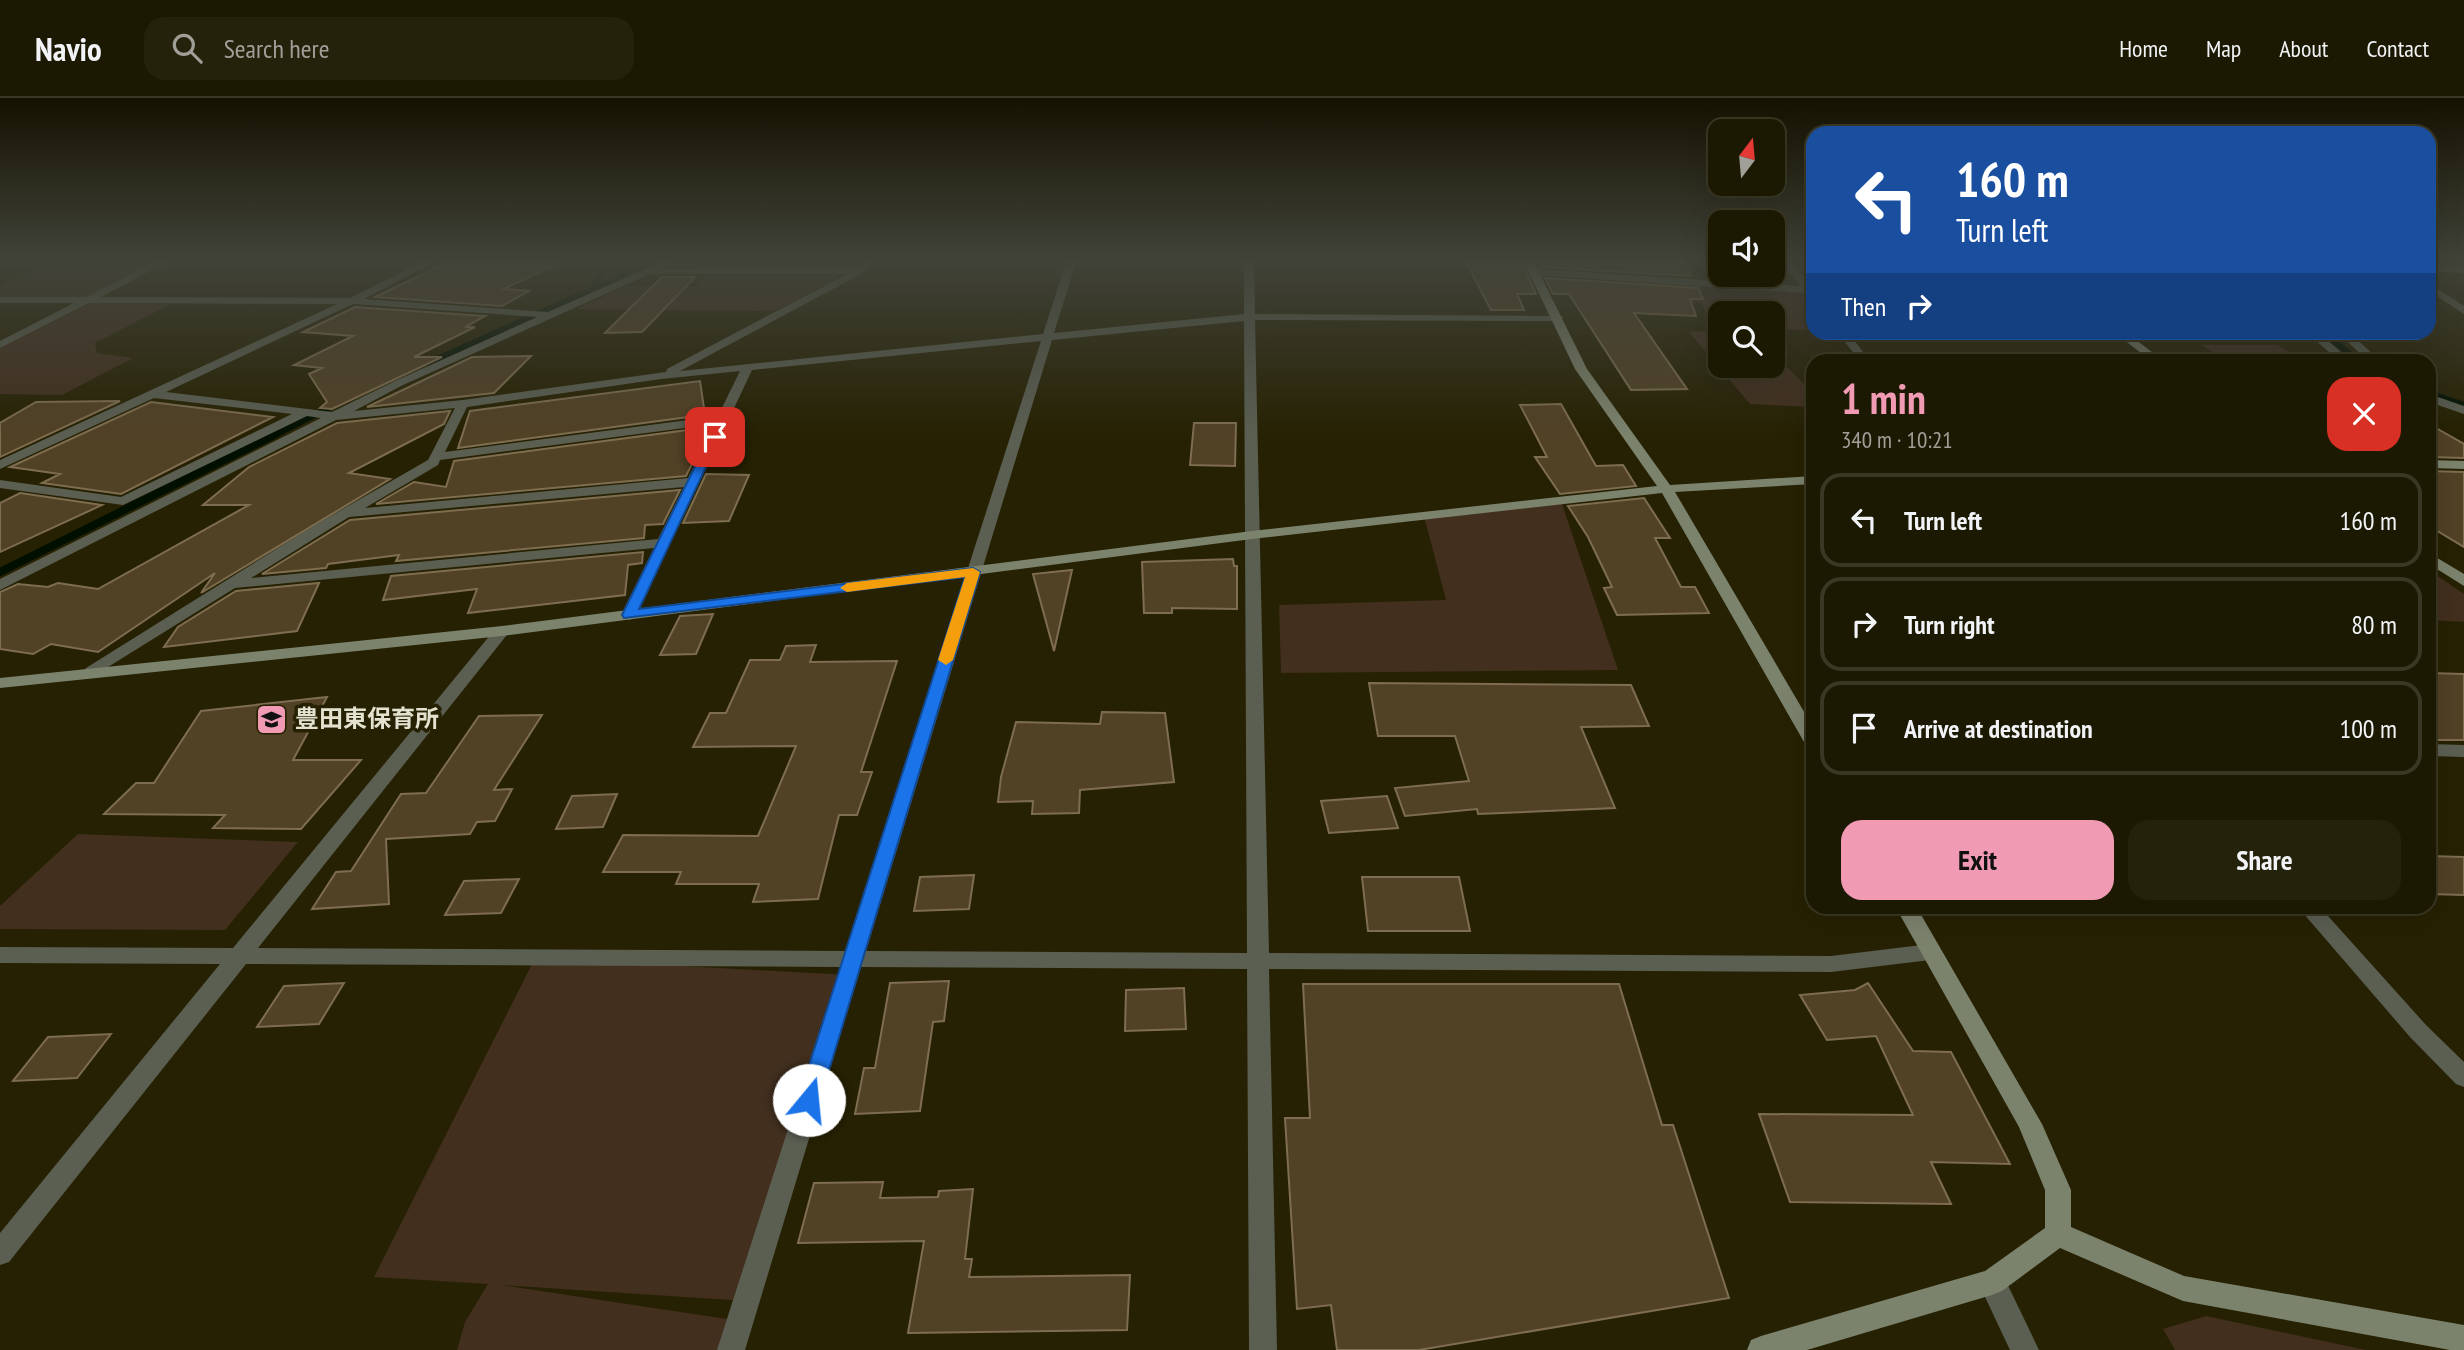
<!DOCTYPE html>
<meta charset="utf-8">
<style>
:root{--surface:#1c1902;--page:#25220c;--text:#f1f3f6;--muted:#a0a099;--line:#3a3824;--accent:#f09ab4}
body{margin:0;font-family:"PT Sans Narrow","Noto Sans JP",sans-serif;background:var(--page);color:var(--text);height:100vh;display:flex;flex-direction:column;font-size:26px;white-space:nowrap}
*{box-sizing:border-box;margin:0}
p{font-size:23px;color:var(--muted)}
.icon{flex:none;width:38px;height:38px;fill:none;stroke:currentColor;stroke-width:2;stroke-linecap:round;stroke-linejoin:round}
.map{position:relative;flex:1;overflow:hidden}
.sheet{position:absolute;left:1806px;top:256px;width:630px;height:560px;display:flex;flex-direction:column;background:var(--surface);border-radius:21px;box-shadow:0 7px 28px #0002,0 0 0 2px var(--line)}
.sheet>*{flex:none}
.hud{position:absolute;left:1806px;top:28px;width:630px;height:214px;border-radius:21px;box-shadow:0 7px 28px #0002,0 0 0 2px var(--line);background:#1a4fa0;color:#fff;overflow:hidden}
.needle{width:46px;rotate:16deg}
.fabs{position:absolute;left:1708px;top:21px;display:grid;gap:14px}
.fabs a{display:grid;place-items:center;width:77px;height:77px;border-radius:14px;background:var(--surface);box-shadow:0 7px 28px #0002,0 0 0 2px var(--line);font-size:35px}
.pin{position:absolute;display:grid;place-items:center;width:60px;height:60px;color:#fff;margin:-30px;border-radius:14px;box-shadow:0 4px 10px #0006}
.me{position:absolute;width:77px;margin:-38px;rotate:17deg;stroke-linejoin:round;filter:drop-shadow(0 0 5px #0008)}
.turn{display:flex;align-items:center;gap:24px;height:147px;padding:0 35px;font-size:32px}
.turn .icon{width:91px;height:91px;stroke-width:2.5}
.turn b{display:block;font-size:49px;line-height:60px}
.then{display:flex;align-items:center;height:66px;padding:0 35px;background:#0003;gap:14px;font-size:26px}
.round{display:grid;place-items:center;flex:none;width:74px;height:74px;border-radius:21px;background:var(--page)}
.head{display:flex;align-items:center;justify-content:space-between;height:119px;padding:0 35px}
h1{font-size:42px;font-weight:700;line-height:52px;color:var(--accent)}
.cta{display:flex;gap:14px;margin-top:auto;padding:14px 35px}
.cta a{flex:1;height:80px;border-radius:21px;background:var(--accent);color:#111;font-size:28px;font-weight:700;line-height:80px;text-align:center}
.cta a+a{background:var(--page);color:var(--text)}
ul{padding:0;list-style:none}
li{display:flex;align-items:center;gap:21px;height:94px;margin:0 14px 10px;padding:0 21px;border:4px solid var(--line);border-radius:21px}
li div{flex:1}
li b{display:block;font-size:26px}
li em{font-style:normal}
header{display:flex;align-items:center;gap:42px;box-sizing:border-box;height:98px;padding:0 35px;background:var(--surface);border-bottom:2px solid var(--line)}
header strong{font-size:33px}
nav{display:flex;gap:38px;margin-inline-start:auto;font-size:24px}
.search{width:490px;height:63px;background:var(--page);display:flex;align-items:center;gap:18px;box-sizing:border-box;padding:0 24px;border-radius:21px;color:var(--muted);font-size:26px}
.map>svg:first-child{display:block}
</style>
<header>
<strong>Navio</strong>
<div class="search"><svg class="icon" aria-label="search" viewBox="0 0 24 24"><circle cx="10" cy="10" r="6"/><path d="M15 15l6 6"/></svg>Search here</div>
<nav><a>Home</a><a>Map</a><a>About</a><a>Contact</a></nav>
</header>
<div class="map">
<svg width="2464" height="1252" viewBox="0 0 2464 1252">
<rect width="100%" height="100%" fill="#262102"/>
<path fill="#422f1e" d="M40 170H143L87 199H0V189Z
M707 177H842L775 213 576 211 628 188 695 189Z
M1614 179 1810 192 1813 196V232H1773V215H1720V268H1773V255L1813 295V309L1750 306 1689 234 1712 233 1702 205 1622 202Z
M90 205 171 206 95 245 97 255 133 260 62 297 0 296V250Z
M2202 247H2277L2303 262H2224Z
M1561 403 1618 572 1281 575 1279 507 1446 502 1424 418Z
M2429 472 2464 496V524L2429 522Z
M78 736 298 744 225 832 0 831V808Z
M535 860 849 877 746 1203 501 1187 740 1223 731 1252H457L465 1224 488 1186 374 1179Z
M2206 1218 2366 1252H2175L2163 1231Z"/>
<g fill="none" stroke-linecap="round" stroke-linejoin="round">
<path stroke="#000f00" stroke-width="6" d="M593 190 608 164
M2323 234 2357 262
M428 265 654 164
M2429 295 2464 307
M273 338 338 305"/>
<path stroke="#000f00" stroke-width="8" d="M0 474 276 336"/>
</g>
<path fill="#514125" stroke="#7e6d4f" stroke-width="2" d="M448 164H560L504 191 529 193 502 208 375 199Z
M1466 164H1522L1536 196H1517L1524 212H1491Z
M1537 164H1683L1691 178 1539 169Z
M662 179H695L642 234 605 235Z
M1545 180 1698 190 1703 201H1690L1696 218 1634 215 1687 291 1631 292 1569 196H1553Z
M355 209 485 218 465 229H475L414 259H442L332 311 320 310 327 304 309 276 322 270 294 267 353 238 303 234Z
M531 258 494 295 367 309 472 259Z
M700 283 704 310 703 317 458 350 470 313Z
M120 303 0 359V325L36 304Z
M151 304 273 319 121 396 42 385 60 376 10 369Z
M1561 306 1596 368 1623 367 1636 388 1560 396 1535 359H1547L1520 307Z
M450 313 444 326 349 375 390 381 201 495 215 475 98 554 51 546 33 556 0 551V494L18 486 48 489 58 485 98 491 249 407H203L249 369 337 325Z
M1194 325H1236L1235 368 1190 367Z
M2429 326 2464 346V360L2429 359Z
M703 330 704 342 686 378 376 406 414 384 446 389 454 363Z
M2429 373 2464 374V449L2429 428Z
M706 376 749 377 729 423 683 425Z
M680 392 663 426 645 427 644 440 396 463 399 457 328 466 326 470 262 476 350 422Z
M20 395 102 407 0 454V405Z
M1644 400 1670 440H1655L1681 489H1695L1709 515 1617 517 1604 490 1612 489 1588 439 1568 408Z
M643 454 642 465 628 467 625 497 468 515 477 491 383 502 391 478Z
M1233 461 1234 468H1237V511L1172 510V515H1144L1142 464Z
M1072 472 1054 553 1033 476Z
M319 485 297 533 164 549 178 529 236 493Z
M713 516 696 556 660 557 680 518Z
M816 547 810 564 897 563 861 674H872L857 717H839L818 801 753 804 759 786H676L681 774H603L623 737 758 738 796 648 693 649 710 615H726L750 562H780L786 548Z
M2429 575 2464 576V642H2429Z
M1369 585 1631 587 1649 628 1581 629 1615 710 1478 716 1477 711 1405 718 1395 690 1469 683 1455 638H1378Z
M327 599 293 662H361L301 731 213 730 225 717 104 716 136 685H154L201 613Z
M1102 614 1165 615 1174 684 1080 692 1079 715 1032 716 1033 703 998 704 1001 679 1016 624 1100 626Z
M542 617 494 692 512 691 495 723 477 724 470 736 386 741 389 806 312 811 336 774 351 773 401 696 426 695 479 618Z
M617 696 603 729 556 731 572 698Z
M1387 698 1398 730 1329 735 1321 703Z
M2429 758 2464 759V797L2429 796Z
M974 777 969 811 914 813 920 779Z
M1362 779H1459L1470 833H1368Z
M519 781 501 815 445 817 464 783Z
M949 883 944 923 933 924 920 1013 855 1016 864 970H875L890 885Z
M344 885 319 926 257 929 284 888Z
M1868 885 1913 953 1951 954 2010 1066 1931 1064 1951 1106 1790 1104 1759 1016 1913 1017 1876 938 1827 942 1800 897 1855 892Z
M1303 886H1619L1662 1027H1673L1729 1200 1419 1252H1337L1331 1207 1297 1211 1285 1020H1310Z
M1184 890 1186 931 1125 933 1126 892Z
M111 936 77 980 13 983 48 939Z
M883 1084 880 1100 938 1099 939 1093 973 1091 965 1161H972L969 1179 1130 1177 1127 1232 908 1235 924 1143 798 1145 814 1085Z"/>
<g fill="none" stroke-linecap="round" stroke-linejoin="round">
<path fill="#5b5f52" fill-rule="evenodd" d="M155 164H167L101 199 350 200 422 164H434L364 201 548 214 661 164H674L661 171 857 170 862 164H872L863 175 680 273 1043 236 1066 164H1076L1054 235 1244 216V164H1254L1255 216 1562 218 1563 220 1558 223 1255 222 1269 855 1831 858 1930 846 1938 848 1941 854 1938 860 1930 862 1831 874 1269 871 1277 1252H1249L1247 871 861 869 745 1252H717L840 869 246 866 9 1164 0 1167V1135L220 866 0 865V849L233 850 496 530 502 528 510 533 258 850 845 853 1041 243 752 272 635 520 629 522 621 517 654 450 235 490 92 579 86 578 84 574 86 570 315 427 428 362 455 310 336 322 0 492V481L321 320 307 318 123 407 0 390V382L121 399 292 316 154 300 0 371V362L337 206 89 205 0 250V243L74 205H0V199H86ZM650 176H847L667 271 666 274 463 302 354 313 403 287ZM353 206 537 219 395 283 332 314 166 294ZM1244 223 1247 855 866 853 1052 242ZM740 273 718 318 445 354 467 309 661 281ZM715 326 688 380 365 410 438 367 440 362ZM684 389 658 441 251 480 349 419Z
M1780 164H1790L1813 189V199L1806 195 1534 177 1529 174 1534 171 1801 188Z
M2429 167 2464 169V175L2429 173Z
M2429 185 2464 208V216L2429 193Z
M1837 234H1848L1869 262H1859Z
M2306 234H2318L2350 262H2338Z
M2337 234H2349L2379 262H2367Z
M2429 296 2464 308V316L2429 304Z
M2429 646 2464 647V659L2429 658Z
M2297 808H2319L2426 927 2464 964V989L2456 986 2410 939Z
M1992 1171 2002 1175 2039 1252H2010L1978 1184 1982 1175Z"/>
<path fill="#7c836d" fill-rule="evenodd" d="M1524 164H1534L1587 271 1670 387 1813 378V386L1675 394 1813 629V649L1804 644 1662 395 1252 441 502 538 0 590V580L502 528 1252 433 1657 388 1575 271Z
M2114 234H2126L2162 262H2150Z
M2429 362 2464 363V371L2429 370Z
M2429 455 2464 476V488L2429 466Z
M1895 808H1916L2042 1026 2071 1092V1129L2184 1178 2464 1227V1252H2450L2183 1203 2060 1150 2002 1193 1992 1197 1807 1252H1747L1751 1242 1761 1238 1985 1173 2045 1130V1092L2019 1029Z"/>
</g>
<linearGradient id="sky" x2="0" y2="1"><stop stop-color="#151201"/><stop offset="0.48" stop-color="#414339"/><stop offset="1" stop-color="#414339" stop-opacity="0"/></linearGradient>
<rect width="2464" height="339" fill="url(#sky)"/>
<path fill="#1a73e8" stroke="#114b97" stroke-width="2" d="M711 336 720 339 639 511 973 470 980 474 820 1002 817 1008 809 1011 801 1008 798 1002 965 479 624 520 622 517Z"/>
<path fill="#f59e0b" d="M973 470 980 474 953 562 946 567 938 562 965 479 847 494 840 490 847 485Z"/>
<defs>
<symbol id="school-square" viewBox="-11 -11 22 22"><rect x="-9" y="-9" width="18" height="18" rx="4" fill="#f09ab4" stroke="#262102"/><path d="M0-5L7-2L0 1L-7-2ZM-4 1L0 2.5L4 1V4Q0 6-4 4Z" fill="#111"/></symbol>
</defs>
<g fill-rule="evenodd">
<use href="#school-square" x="254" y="604" width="35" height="35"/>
</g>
<g text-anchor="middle" stroke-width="7" stroke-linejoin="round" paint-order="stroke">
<g font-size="24" font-weight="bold" fill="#e3e1cf" stroke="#262102" text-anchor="start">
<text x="295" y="629">豊田東保育所</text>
</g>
</g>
</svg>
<div class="fabs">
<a><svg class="needle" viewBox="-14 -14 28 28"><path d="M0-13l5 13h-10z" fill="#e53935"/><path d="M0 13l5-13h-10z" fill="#a0a099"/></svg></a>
<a><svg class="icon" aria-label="sound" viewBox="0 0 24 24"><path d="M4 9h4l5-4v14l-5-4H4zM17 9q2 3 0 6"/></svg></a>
<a><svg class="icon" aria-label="search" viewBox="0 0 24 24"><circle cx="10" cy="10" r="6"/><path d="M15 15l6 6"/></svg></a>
</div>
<div class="pin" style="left:715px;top:339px;background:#d93025"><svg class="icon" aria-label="arrive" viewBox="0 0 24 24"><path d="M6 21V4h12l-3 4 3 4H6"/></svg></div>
<svg class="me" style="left:809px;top:1002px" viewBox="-20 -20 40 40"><circle r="19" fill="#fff"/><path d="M0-13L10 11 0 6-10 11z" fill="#1a73e8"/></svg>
<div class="hud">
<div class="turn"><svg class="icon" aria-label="left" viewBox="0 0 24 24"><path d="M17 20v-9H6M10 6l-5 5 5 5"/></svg><div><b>160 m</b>Turn left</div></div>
<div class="then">Then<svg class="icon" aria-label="right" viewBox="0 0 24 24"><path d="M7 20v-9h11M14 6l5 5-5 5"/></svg></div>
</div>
<section class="sheet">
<div class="head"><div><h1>1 min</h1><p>340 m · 10:21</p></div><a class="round" style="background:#d93025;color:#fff"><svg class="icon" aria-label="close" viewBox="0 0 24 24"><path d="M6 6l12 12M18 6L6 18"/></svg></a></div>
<ul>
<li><svg class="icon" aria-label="left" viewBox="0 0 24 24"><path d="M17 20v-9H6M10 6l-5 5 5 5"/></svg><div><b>Turn left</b></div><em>160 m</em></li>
<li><svg class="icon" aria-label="right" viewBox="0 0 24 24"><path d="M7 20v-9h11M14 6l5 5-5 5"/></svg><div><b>Turn right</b></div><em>80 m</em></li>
<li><svg class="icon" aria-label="arrive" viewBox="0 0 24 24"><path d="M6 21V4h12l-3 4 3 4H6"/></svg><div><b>Arrive at destination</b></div><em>100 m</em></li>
</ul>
<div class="cta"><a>Exit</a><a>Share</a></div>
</section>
</div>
